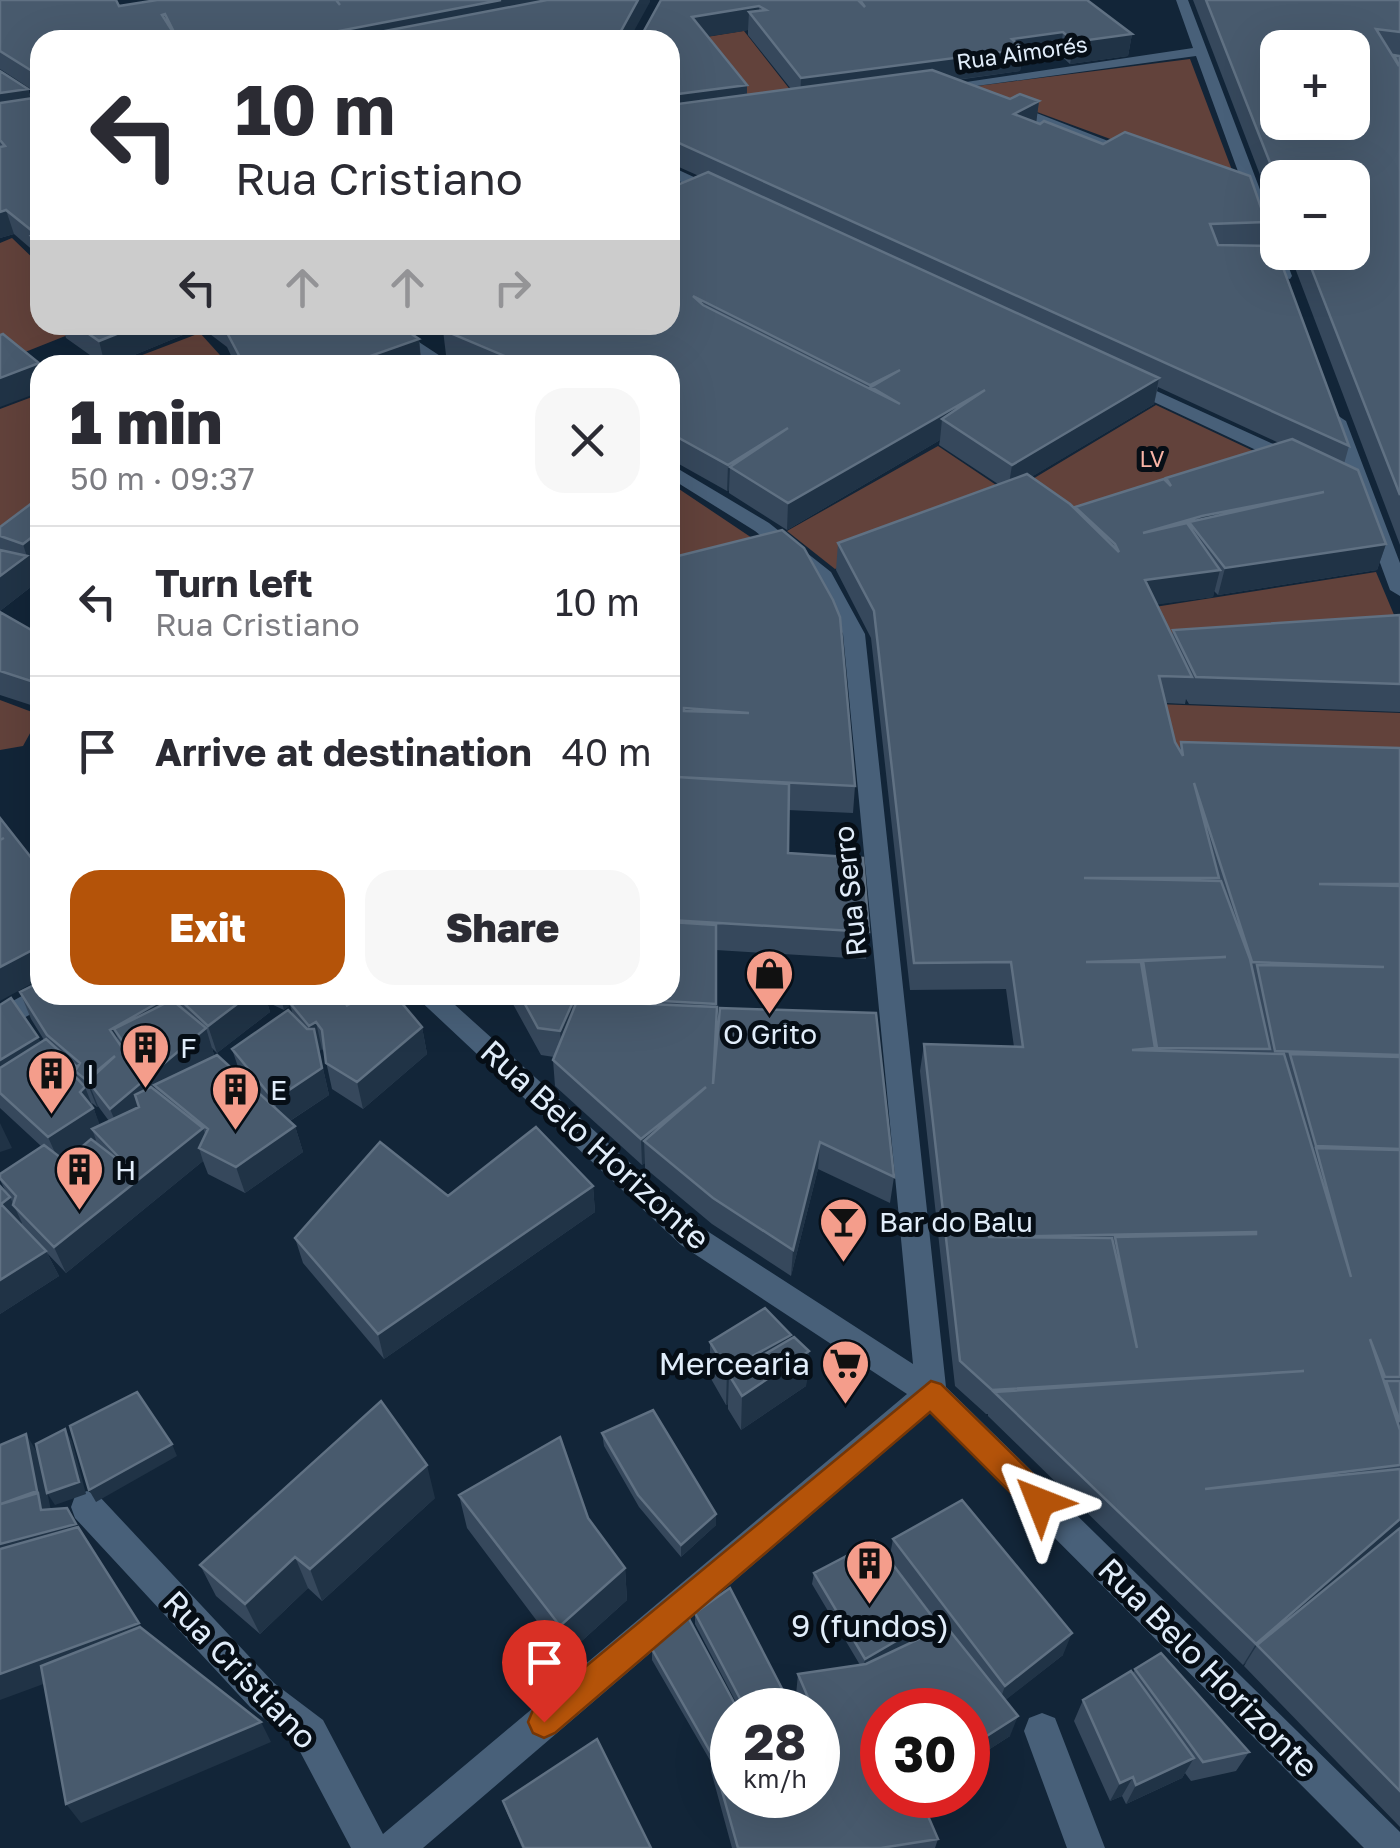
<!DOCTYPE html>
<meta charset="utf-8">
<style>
:root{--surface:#fff;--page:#f7f7f7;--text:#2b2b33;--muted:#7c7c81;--line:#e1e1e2;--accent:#b45309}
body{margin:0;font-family:"Golos Text",sans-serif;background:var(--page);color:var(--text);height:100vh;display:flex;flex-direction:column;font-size:38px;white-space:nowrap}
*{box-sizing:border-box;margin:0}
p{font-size:32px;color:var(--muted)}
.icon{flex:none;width:55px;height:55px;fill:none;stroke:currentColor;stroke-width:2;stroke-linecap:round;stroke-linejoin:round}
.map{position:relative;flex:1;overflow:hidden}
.drawer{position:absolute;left:30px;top:355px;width:650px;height:650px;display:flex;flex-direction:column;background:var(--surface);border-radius:30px;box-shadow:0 10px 40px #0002}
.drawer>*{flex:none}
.hud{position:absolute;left:30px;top:30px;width:650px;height:305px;border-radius:30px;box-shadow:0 10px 40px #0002;background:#fff;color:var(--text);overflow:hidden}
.tools{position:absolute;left:1260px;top:30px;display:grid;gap:20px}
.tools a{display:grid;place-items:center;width:110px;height:110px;border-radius:20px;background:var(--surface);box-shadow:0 10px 40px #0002;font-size:50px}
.speed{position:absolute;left:710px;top:1688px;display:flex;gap:20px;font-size:50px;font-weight:700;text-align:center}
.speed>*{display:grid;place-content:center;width:130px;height:130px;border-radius:50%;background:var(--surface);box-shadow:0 10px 40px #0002;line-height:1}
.speed small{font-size:25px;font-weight:400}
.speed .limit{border:15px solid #d22;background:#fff;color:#111}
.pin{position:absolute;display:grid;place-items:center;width:85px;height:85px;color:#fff;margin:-102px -42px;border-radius:50% 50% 50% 0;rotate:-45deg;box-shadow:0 0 10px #0007}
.pin .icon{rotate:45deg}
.me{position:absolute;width:110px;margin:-55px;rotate:315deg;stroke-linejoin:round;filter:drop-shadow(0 0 8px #0008)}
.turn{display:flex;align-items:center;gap:35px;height:210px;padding:0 40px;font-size:45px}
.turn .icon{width:130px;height:130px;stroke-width:2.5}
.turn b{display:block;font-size:70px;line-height:85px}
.lanes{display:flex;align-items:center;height:95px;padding:0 40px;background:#0003;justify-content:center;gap:50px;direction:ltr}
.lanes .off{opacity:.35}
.round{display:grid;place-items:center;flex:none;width:105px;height:105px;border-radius:30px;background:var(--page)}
.head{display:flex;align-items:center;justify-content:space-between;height:170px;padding:0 40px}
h1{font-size:60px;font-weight:800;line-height:75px}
.action{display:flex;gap:20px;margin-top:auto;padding:20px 40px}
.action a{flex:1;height:115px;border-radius:30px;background:var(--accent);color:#fff;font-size:40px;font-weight:800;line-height:115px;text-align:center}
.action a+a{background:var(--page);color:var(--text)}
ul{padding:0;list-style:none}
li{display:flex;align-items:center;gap:30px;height:150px;padding:0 40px;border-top:2px solid var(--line)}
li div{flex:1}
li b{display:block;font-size:38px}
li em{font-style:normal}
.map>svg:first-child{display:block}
</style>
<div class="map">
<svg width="1400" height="1848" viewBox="0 0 1400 1848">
<rect width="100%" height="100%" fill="#122538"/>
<path fill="#62423b" d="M744 31 799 101 748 108 694 39Z
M1190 59 1238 186 969 87Z
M12 238 40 265V325H93L0 362V243Z
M200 333 229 365H116Z
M40 394V509L0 554V409Z
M1156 405 1283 465 1069 532 1011 492Z
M938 446 1017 499 835 569 787 531Z
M670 483 779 556 670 584Z
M1376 572 1400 629 1165 655 1142 609Z
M0 700 40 715 23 746 0 750Z
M1155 704 1400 713V774L1170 768Z"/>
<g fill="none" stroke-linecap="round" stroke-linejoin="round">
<path fill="#486079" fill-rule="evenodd" d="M1176 0H1188L1278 237V252H1283L1292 276 1290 279 1276 276 1196 56 933 92 926 88 1193 48Z
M1001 103H1011L1144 155 1132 158 1001 109Z
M670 166 724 191 727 194 714 197 670 177Z
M372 325H393L454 365H433Z
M1128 378 1302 457 1304 461 1295 467 1288 465 1122 387 1119 383Z
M1337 415 1346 421 1400 563V596L1390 590 1328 421Z
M670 464 769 523 831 572 865 634 946 1387 1400 1832V1848H1364L930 1413 423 1848H351L297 1746 250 1707 75 1518 71 1507 75 1496 87 1491 99 1496 274 1683 323 1720 383 1834 907 1394 681 1245 414 995H444L701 1227 913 1364 843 634 815 579 755 531 670 478Z
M40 986V995H57L53 1002 0 1031V1008Z
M1042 1713 1055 1718 1105 1848H1067L1024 1731 1029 1718Z"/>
</g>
<path fill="#36485c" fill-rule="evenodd" d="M0 0 119 6 650 2 40 40V95L0 69Z
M661 0H1087L1132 34 1128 56 1070 64 1060 55 1022 60 1020 71 957 80 1010 99 1039 101 1036 122 1266 222 1260 246 1349 446 1344 464 1386 544 1377 570 1218 595 1214 591 1213 597 1157 604 1172 635 1173 630 1400 615V712L1189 704 1186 699 1185 704 1166 703 1175 742 1179 749 1181 742 1400 748V1827L1244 1666 1247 1661 1243 1665 988 1416V1414H986L955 1386 920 1071 924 1044 1014 1047 1006 989 910 990 871 638 836 570 838 543 998 484 939 445 940 440 787 530 729 493V490L727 491 670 459V365H469L446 355 443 330 670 325 699 176 670 163V40ZM748 30V35L791 89 747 95V85L708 36ZM1158 387 1279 443 1166 478V480L1075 507V509L1031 477 1154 404Z
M1193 0H1400V55L1391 54 1393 58 1394 55 1400 56V545L1289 252H1352L1278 178V222Z
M0 71 28 89 31 98 40 97V263L36 253 14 234 0 238Z
M62 325H194L195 330 110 365H104L66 338Z
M198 325H398L419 339 422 365 235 364 227 347Z
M40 497V565L32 571 36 583 0 611V527Z
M670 558 855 786 853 813 788 810V853L869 932 866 959 716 950V1048L894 1177 890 1203 818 1169 791 1276 712 1224 645 1168V1163L642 1165 555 1086 553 1060 554 1057 541 1055 508 995H670Z
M0 612 40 635V708L0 695Z
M20 992 40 995H395L422 1027 427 1054 363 1109 332 1089 324 1052 322 1049 319 1051 329 1095 290 1121 295 1126 303 1152 245 1193 208 1174 203 1161 66 1273 47 1253 59 1276 0 1314 6 1192 0 1180V1174L41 1146 0 1108V1005L38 1037 40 1042 44 1040 31 1019ZM267 1002 284 1010 290 1005 293 1015 232 1049 241 1076 212 1057 214 1055 212 1048 217 1053 270 1012ZM92 1103 97 1107 98 1106 109 1121 99 1125Z
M593 1186 595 1212 384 1359 303 1263 295 1238 448 1196Z
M791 1339 809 1351 806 1386 741 1430 728 1409V1404L726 1405 710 1377V1342Z
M602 1433 716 1514V1525L681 1557 639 1507 604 1446Z
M459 1495 588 1518 625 1568 627 1600 564 1657 467 1528Z
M435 1498 322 1601 308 1588 260 1634 216 1596 200 1565Z
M893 1539 1063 1655 1005 1700 1010 1736 968 1763V1710H882L938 1839 935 1848H732L711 1771V1762L652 1660V1649L738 1710 732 1795 818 1710H802L796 1695 798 1674 860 1665 812 1584 814 1573 889 1560ZM934 1621 939 1629 909 1643 931 1630Z
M695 1613 793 1710H740L695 1624Z
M1135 1669 1249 1752 1236 1771 1191 1781 1185 1773 1182 1778 1126 1804 1122 1796 1110 1801 1074 1721 1083 1700 1133 1673Z
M503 1801 651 1848H522L506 1810Z"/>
<path fill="#203346" d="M501 0H615L411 40H292Z
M638 0H650V2L629 40H616Z
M759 6V25L749 12 748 30 692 39V17Z
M1063 32 1060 55 1022 60 1020 71 800 101 801 78 1012 39Z
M1132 34 1128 56 1070 64 1074 42Z
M747 85V108L670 118V95Z
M28 89 34 112 0 117V93Z
M1039 101 1036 124 1014 114Z
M6 210 14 234 0 238V212Z
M139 325H194L195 330 110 365H105L99 341Z
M419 339 421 365H345Z
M39 363 40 392 0 407V378Z
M1159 378 1154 404 1008 491 1012 465Z
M985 390 942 419 940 440 787 530 788 503Z
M788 428 730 467 729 490 727 491 728 465Z
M1324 492 1189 522 1183 546 1143 533 1202 516Z
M40 531V565L32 571 36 583 0 611V576L27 557 23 544Z
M1386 544 1377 570 1218 595 1225 568Z
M1220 570 1213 597 1139 607 1145 580Z
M40 946V979L0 1001V967Z
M171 995 180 1022 126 1046 114 1029 124 1055 110 1030Z
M249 995H265L270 1012 217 1053 208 1026Z
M280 995H303L284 1010Z
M572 1004 574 1031 562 1058 560 1031Z
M316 1022 322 1049 319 1051 329 1095 282 1126 274 1100 315 1053 309 1026Z
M422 1027 427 1054 363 1109 357 1082Z
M206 1028 214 1055 167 1096 154 1085 160 1102 121 1135 110 1109Z
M38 1037 50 1063 0 1093V1060Z
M115 1056 88 1081 98 1106 97 1107 86 1080Z
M76 1066 80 1075 75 1071 82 1089 85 1087 104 1135 92 1129 96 1140 60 1164 48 1137 70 1071Z
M706 1087 644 1141 645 1163 642 1165 641 1139Z
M0 1123 12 1148 0 1152Z
M295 1126 303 1152 245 1193 236 1167Z
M203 1128 212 1154 199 1148 203 1161 66 1273 54 1247Z
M820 1142 818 1169 791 1276 793 1250Z
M593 1186 595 1212 384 1359 378 1334Z
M10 1197 22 1223 14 1230 1 1204Z
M46 1251 59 1276 0 1314V1280Z
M791 1335 789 1364 809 1351 806 1386 741 1430 742 1396 729 1375 728 1404 726 1405 727 1370Z
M65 1429 72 1441 86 1494 55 1505 47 1493Z
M26 1434 40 1457 55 1530 76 1524 90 1547 0 1571V1544L16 1527Z
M172 1444 177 1456 96 1502 89 1490Z
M427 1465 435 1498 322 1601 310 1569Z
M716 1514V1525L681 1557V1545Z
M1400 1519V1529L1257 1645 1247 1661 1243 1665 1256 1644Z
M295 1557 308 1588 260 1634 245 1604Z
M625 1568 627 1600 564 1657 560 1626Z
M934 1619 931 1630 863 1670 865 1659Z
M139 1623 152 1644 0 1700V1674Z
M1072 1633 1063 1655 998 1706 1005 1686Z
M1018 1716 1010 1736 968 1763V1748Z
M261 1722 271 1742 81 1823 66 1804Z
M1194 1758 1182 1778 1126 1804 1136 1785Z
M1133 1777 1122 1796 1110 1801 1120 1783Z"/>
<path fill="#485a6d" stroke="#607183" stroke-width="2.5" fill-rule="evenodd" d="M0 0H116L119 6 157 0H336L340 5 336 0H501L292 40H40V76L0 51ZM165 14 178 40 162 15Z
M547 0H638L616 40H338Z
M661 0H858L865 7 860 0H1087L1132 34 1074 42 1063 32 1012 39 1023 49 801 78 749 12 766 10 759 6 692 17 747 85 670 95V40H639Z
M1206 0H1400V32L1376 29 1399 66 1394 55 1400 56V495L1305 252H1352V178H1278V183ZM1278 48H1352V122H1278Z
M932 70 1010 99 1020 94 1039 101 1014 114 1040 124 1044 121 1103 144 1125 132 1250 176 1266 222 1210 224 1218 245 1275 246 1349 446 670 139V105Z
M0 71 28 89 0 93Z
M40 97V244L31 236 36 234 6 210 0 212V147L5 146 0 140V103Z
M708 172 1159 378 1012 465 942 419 985 390 788 503 730 467 788 428 728 465 670 433V365H597L588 360 578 365H526L443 330 454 325H670V188ZM693 296 870 385 900 370 871 387 900 404 703 305Z
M76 325H139L99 341Z
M223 325H398L419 339 345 365H232L242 361Z
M3 334 39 363 0 378V335Z
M1292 439 1358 470 1386 544 1225 568 1189 522 1324 492 1202 516 1143 533 1187 523 1220 570 1145 580 1192 677 1159 676 1175 742 1183 756 1181 742 1400 748V884H1319L1400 886V1055L1275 1051 1257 965 1384 967 1252 962 1194 783 1219 878H1084L1221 881 1250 959 1270 1049 1157 1048 1143 961 1226 957 1086 962H1141L1155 1048 1132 1050 1284 1054 1351 1277 1316 1148 1400 1150V1377H1385L1370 1339 1400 1430V1465L1205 1489 1400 1469V1519L1256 1644 994 1392 1304 1371 992 1390 960 1361 924 1044 1023 1047 1011 962 914 963 874 611 838 543 1027 474 1070 504 1119 552 1115 544 1075 507 1164 479 1171 486 1166 478ZM1256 1232V1234L1115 1237 1137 1348 1112 1238 988 1237Z
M40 497V531L23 544 0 536V527Z
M782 530 804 548 833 600 840 617 855 786 677 777 789 784 788 853 863 858 869 932 670 920V558ZM684 708 749 713 684 711Z
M0 550 27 556 0 576Z
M0 612 40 635V679L37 683 0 671Z
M1400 615V684L1196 677 1173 630Z
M0 818 40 869V946L0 967V840L4 838 0 840Z
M670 922 716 925V1004L574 996 670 995Z
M40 982V995H171L110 1030 123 1049 126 1046 114 1029 172 1000 206 1028 110 1109 88 1081 115 1056 86 1080 75 1071 80 1063 47 1035 20 992Z
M175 995H249L208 1026Z
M302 995H357L359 997 346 1006 368 995H395L422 1027 357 1082 326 1063 322 1030 316 1022 309 1026 290 1003Z
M520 995H570L572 1004 560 1031 538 1028Z
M11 998 38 1037 0 1060V1005Z
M577 1001 717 1007 713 1084 720 1008 876 1013 894 1177 820 1142 793 1250 713 1198 644 1141 706 1087 641 1139 553 1060Z
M288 1010 307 1029H314L322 1068 274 1100 232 1049Z
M46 1039 76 1066 70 1071 85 1087 80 1092 93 1108 48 1137 0 1093V1068Z
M1290 1054 1400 1057V1149L1316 1146Z
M217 1055 295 1126 236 1167 199 1148 208 1129 154 1085Z
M151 1087 203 1128 54 1247 13 1205 16 1196 0 1178V1174L44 1145 65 1161 91 1139 131 1170 92 1129 139 1107 135 1095Z
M536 1127 593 1186 378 1334 295 1238 380 1142 448 1196Z
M0 1186 10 1197 1 1204 46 1251 0 1280Z
M765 1308 791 1335 727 1370 710 1342Z
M794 1337 809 1351 742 1396 729 1375Z
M1386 1381H1400V1422Z
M137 1392 172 1444 89 1490 70 1426Z
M381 1401 427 1465 310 1569 295 1557 245 1604 200 1565Z
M653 1410 716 1514 681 1545 638 1495 602 1433Z
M65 1429 79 1482 47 1493 36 1444Z
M26 1434 37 1491 1 1504 38 1493 41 1510 67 1508 76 1524 0 1544V1445Z
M560 1437 588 1518 625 1568 560 1626 459 1495Z
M962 1500 1072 1633 1005 1686 893 1539Z
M78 1527 139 1623 0 1674V1549Z
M1400 1528V1791L1257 1645Z
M875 1541 934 1619 865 1659 814 1573Z
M730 1588 793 1710H746L695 1613Z
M688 1617 738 1710H732V1743L711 1753 652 1649Z
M946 1626 1018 1716 968 1748V1710H882V1795H919L938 1839 881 1848H738L711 1752 732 1743V1795H818V1710H811L813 1709 798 1674 866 1664Z
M140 1627 261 1722 66 1804 41 1666Z
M1161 1653 1249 1752 1203 1762 1135 1669Z
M1131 1671 1194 1758 1136 1785 1133 1777 1120 1783 1083 1700Z
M597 1739 651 1848H524L503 1801Z"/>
<path fill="#b45309" stroke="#753606" stroke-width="2.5" d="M931 1381 941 1384 1050 1491 1055 1502 1050 1512 1040 1516 1030 1512 930 1412 555 1733 544 1738 533 1733 528 1722 533 1710Z"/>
<defs>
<symbol id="shop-pin" viewBox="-11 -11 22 30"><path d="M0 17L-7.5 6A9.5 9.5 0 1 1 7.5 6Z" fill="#f49d8b" stroke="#060e16"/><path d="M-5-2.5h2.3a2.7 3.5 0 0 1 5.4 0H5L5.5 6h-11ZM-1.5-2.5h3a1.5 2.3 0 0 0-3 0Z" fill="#111"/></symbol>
<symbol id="building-pin" viewBox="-11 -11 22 30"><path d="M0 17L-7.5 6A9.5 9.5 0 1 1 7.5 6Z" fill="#f49d8b" stroke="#060e16"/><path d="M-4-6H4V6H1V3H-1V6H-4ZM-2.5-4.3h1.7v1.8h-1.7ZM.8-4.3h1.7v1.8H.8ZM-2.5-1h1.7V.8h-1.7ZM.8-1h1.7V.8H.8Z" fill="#111"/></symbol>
<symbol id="bar-pin" viewBox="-11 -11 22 30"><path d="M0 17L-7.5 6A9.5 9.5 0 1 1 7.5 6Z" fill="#f49d8b" stroke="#060e16"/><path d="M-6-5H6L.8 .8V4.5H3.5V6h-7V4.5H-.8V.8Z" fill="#111"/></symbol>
<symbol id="supermarket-pin" viewBox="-11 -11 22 30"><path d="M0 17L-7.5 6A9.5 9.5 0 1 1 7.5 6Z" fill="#f49d8b" stroke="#060e16"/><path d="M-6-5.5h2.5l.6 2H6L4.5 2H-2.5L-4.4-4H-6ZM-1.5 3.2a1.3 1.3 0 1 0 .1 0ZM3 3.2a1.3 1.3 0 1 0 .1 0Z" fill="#111"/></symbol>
</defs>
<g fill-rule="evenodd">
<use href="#shop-pin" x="742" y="946" width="55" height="75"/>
<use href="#building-pin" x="118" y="1020" width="55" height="75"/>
<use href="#building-pin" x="24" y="1046" width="55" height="75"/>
<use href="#building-pin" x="208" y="1062" width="55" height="75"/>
<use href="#building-pin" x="52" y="1142" width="55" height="75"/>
<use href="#bar-pin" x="816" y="1194" width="55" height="75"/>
<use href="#supermarket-pin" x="818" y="1336" width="55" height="75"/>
<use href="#building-pin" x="842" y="1536" width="55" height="75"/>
</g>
<g text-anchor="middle" stroke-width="10" stroke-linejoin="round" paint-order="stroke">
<g font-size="22" fill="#e1edfa" stroke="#060e16">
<text transform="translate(1022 53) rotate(-8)" y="8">Rua Aimorés</text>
</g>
<g font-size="22" fill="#f8b4a6" stroke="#060e16">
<text x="1152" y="467">LV</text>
</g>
<g font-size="28" fill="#e1edfa" stroke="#060e16">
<text transform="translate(850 891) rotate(-96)" y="10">Rua Serro</text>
</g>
<g font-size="28" fill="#e1edfa" stroke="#060e16" text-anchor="start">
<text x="770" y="1044" text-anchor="middle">O Grito</text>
<text x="180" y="1058">F</text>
<text x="86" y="1084">I</text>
<text x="270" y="1100">E</text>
<text x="115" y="1180">H</text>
<text x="879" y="1232">Bar do Balu</text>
</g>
<g font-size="32" fill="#e1edfa" stroke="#060e16">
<text transform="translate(595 1145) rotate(42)" y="11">Rua Belo Horizonte</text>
<text transform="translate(1208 1668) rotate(45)" y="11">Rua Belo Horizonte</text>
<text transform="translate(240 1670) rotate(46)" y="11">Rua Cristiano</text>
</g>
<g font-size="32" fill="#e1edfa" stroke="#060e16" text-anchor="end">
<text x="810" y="1375">Mercearia</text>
<text x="870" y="1637" text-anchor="middle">9 (fundos)</text>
</g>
</g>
</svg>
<div class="tools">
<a>+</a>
<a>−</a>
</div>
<div class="speed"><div>28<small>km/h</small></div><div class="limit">30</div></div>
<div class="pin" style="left:544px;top:1722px;background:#d93025"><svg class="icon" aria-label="arrive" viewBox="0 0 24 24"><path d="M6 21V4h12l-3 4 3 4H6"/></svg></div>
<svg class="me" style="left:1040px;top:1502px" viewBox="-20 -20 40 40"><path d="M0-17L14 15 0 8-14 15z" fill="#b45309" stroke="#fff" stroke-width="4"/></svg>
<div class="hud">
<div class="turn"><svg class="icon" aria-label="left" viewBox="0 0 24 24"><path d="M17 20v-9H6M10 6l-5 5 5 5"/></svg><div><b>10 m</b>Rua Cristiano</div></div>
<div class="lanes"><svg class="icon" aria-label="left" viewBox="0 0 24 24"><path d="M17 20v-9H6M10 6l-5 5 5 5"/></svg><svg class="icon off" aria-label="ahead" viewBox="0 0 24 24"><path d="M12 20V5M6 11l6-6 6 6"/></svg><svg class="icon off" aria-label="ahead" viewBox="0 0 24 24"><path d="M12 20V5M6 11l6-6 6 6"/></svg><svg class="icon off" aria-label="right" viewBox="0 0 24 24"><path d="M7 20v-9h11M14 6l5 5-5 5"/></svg></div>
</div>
<section class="drawer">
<div class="head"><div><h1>1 min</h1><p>50 m · 09:37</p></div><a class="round"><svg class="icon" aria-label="close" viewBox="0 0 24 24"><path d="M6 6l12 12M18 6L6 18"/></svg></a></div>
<ul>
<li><svg class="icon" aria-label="left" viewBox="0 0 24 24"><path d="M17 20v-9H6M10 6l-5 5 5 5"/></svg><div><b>Turn left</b><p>Rua Cristiano</p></div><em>10 m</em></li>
<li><svg class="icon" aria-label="arrive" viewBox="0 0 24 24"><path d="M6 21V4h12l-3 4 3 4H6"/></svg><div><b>Arrive at destination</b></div><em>40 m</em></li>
</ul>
<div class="action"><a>Exit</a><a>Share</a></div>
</section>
</div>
